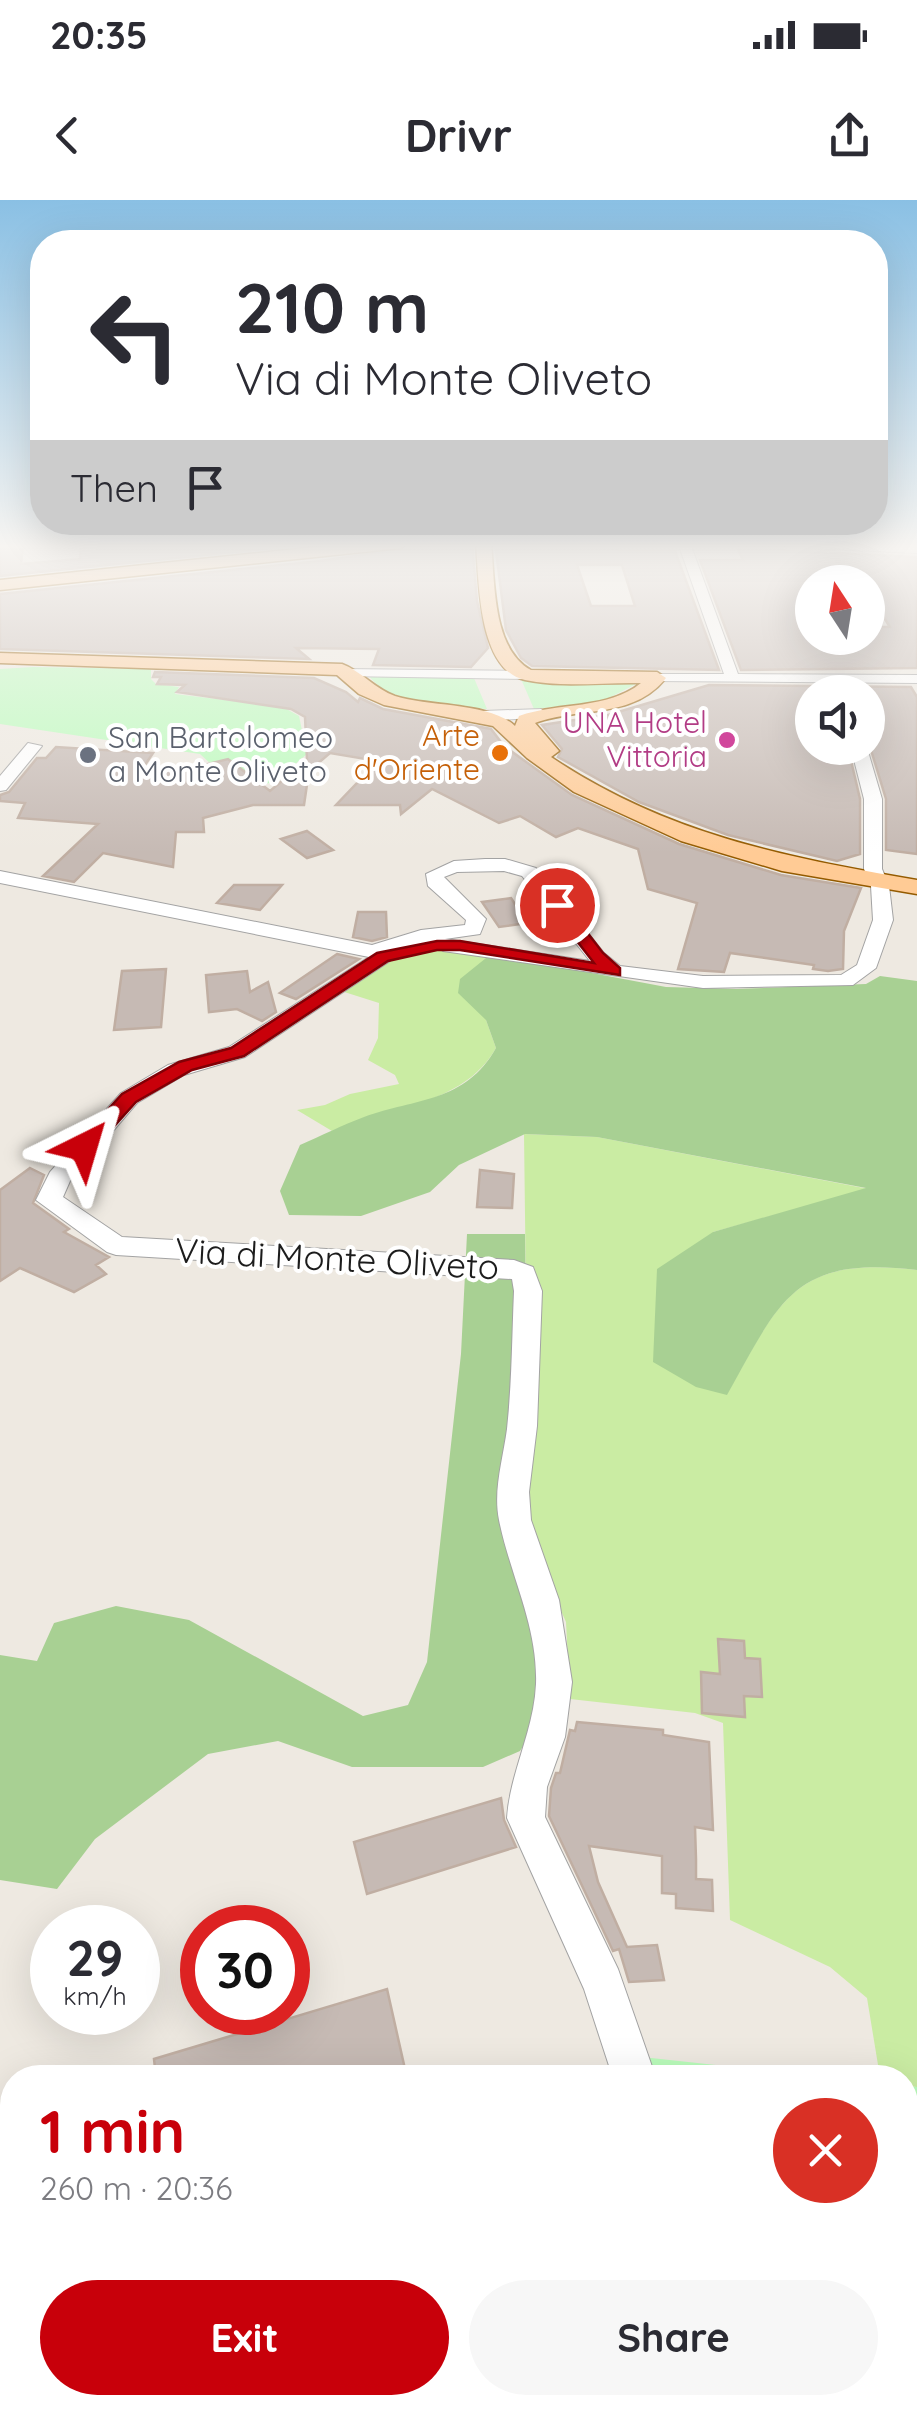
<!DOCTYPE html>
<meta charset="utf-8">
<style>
:root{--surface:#fff;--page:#f7f7f7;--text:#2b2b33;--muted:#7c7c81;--accent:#c8000a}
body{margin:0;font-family:Quicksand,sans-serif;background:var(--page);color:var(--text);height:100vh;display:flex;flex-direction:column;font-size:38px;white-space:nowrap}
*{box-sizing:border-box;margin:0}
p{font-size:32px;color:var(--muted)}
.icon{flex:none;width:55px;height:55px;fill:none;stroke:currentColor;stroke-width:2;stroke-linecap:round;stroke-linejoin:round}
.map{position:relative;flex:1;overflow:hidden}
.drawer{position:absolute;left:0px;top:1865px;width:918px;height:350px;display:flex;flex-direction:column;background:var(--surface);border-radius:40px 40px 0 0;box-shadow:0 10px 40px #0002}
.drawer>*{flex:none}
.banner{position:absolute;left:30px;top:30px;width:858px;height:305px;border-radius:40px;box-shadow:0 10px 40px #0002;background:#fff;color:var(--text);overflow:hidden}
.needle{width:65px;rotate:348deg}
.fabs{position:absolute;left:795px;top:365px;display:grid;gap:20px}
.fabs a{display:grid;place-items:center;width:90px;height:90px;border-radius:50%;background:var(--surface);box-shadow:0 10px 40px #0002;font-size:50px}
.speed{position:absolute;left:30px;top:1705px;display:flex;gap:20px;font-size:50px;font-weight:700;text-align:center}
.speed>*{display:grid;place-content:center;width:130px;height:130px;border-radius:50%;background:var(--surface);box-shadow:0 10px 40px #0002;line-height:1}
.speed small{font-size:25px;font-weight:400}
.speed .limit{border:15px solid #d22;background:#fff;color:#111}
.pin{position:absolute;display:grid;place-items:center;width:85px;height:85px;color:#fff;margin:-42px;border:5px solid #fff;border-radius:50%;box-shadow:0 2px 10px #0007}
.me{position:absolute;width:110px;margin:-55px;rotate:40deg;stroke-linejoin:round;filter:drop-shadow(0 0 8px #0008)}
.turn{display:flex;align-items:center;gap:35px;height:210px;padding:0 40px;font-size:45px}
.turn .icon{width:130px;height:130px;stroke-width:2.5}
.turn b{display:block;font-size:70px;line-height:85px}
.then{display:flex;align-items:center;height:95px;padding:0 40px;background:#0003;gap:20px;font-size:38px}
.round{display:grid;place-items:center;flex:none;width:105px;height:105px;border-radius:52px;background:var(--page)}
.summary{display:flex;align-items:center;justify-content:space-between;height:170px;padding:0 40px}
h1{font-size:60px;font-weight:700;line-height:75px;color:var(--accent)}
.button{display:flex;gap:20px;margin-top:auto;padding:20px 40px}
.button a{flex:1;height:115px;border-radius:60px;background:var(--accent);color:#fff;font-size:40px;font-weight:700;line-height:115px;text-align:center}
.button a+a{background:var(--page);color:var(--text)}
.status{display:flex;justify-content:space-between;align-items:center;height:70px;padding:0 50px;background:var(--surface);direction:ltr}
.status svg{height:28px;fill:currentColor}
header{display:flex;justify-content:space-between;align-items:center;height:130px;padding:0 40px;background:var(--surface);font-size:45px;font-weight:700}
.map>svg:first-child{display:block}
</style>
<div class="status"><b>20:35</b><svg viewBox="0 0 49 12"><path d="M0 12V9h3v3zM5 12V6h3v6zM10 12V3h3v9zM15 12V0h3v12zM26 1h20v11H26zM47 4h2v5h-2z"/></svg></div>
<header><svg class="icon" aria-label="back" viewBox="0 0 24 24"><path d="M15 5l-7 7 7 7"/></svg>Drivr<svg class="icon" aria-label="share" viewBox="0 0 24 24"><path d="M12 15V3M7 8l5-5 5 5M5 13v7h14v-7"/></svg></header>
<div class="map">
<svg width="917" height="2215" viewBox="0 0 917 2215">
<rect width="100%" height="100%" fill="#eee9e1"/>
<path fill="#caeca3" d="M436 749 491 754 486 820 496 848C463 906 388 907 332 931L297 910 325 905 350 894 399 884 395 875 368 860 378 838 379 803 338 790 378 764Z
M524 934 597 937 869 989 713 1032 727 1194C781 1098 795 1056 917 1070V1887L905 1886V1878L880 1877 867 1798 830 1767 730 1720 723 1523 695 1513 570 1499 566 1422 529 1338Z"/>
<path fill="#a8d093" d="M491 754 666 787 736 789 866 784 880 776 917 781V1070C795 1056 781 1098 727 1195L696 1187 653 1162 657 1069 713 1032 866 988 597 937 525 934 459 965 430 992 361 1016 289 1015 280 991 300 945C321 936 342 925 364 917 416 898 465 903 496 848L486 820 458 793 460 779Z
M467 1034H525L529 1338 549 1432 535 1528 520 1551 483 1567H352L278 1541 208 1554 95 1639 57 1689 0 1680V1455L37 1461 54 1423 116 1406 189 1420 363 1516 408 1505 427 1462 461 1154Z
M560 2202 563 2215H301L299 2203Z"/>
<path fill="#bafcbb" d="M33 467 151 469V479L156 484 179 487 175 494 283 507 299 516 307 554 273 583 234 585 200 554 0 524V469Z
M368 475 474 478 487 509C451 506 391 507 368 475Z
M521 479 636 484 601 502 534 509Z
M642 1857 826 1877H649Z
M905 1886 917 1887V2089L905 2086Z"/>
<path fill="#c6bab4" stroke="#c0aea2" stroke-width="2.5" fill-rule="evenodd" d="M81 343H302L303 345 0 376V348L23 346 21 364 80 359Z
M447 343H472L477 401 488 448 471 467 373 465 379 449 296 448 309 459 0 449V394L320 361Z
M495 343H616L618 351H675L719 470 532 466 521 458 506 430ZM577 365H622L635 406H591Z
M771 343 786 351 917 357V468L741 470 700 360H743L736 345 771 347ZM812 382H868V393L890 427H868V438H812Z
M155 472 314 478 346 492 358 502 360 498 383 509 491 529 504 546 572 595 679 644 781 675 861 688 844 731 843 769 828 771 813 769 814 765 730 753 724 772 678 769 697 703 648 689 638 649 578 628 556 637 520 616 499 623 432 589 401 614 400 605H336L378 561 330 553 309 571 304 605H253L203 618 204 632H176L173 667 103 653 74 682 43 676 98 624 18 618 25 603 0 601V595L9 592 37 558H46L56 547 153 553 143 568 200 566 228 559 270 591 307 560 305 517 291 509 177 492 185 485 157 484 161 477H153Z
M709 485 911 487 917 497V654L886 650V599L868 540V492H812V548H848L860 599V654L837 661 728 635 639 602 558 557 562 549 542 525 608 515Z
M307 631 333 650 307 658 281 639Z
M234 685H282L260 710 217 703Z
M511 698 527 723 499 727 482 702Z
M358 712H386L387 737 372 741 353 737Z
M337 754 359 759 296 799 280 793Z
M166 769 161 827 114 830 122 771Z
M247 771 250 792 268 782 276 812 262 821 237 809 209 812 206 775Z
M30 968 44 975 33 1003 69 1029 64 1032 109 1057 96 1065 106 1074 74 1092 20 1068 0 1081V990Z
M480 970 514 974 512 1008 477 1007Z
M718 1439 744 1441 745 1458 760 1459 762 1497 744 1496 745 1517 702 1513 701 1472 720 1474Z
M577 1522 663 1530V1535L709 1542 713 1630 695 1627 696 1659V1679L712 1680 713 1711 676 1708V1694L662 1693V1656L589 1646 598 1682 627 1747 657 1745 664 1780 629 1782 619 1749 613 1751 549 1616 551 1588 556 1573H560L570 1530 575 1531Z
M501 1598 504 1620 516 1647 367 1694 354 1642Z
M387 1789 407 1878H156L154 1859Z"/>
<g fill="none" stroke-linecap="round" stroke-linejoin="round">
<defs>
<path id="minor" d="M678 343H690L738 474 917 475V483L652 481V475L657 474H724Z
M780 343 917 345V353L786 347Z
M341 469 527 471 534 475 527 479 346 476 341 475Z
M541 509 549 514 546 517 483 521 475 516 483 511Z
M28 543 42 546 6 590 0 591V576Z
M851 548H867L882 599V669L889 686 893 720 876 768 853 785 703 788 443 751 433 745 440 740 390 752 393 757 390 761 245 857 184 875 137 903 70 981 63 997 122 1037 514 1060 533 1067 542 1091 537 1226 529 1292 531 1320 559 1400 572 1482 565 1537 547 1587 545 1617 618 1769 656 1878H613L584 1789 507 1618C510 1572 534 1531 536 1484 538 1426 510 1375 499 1320 493 1290 503 1259 507 1229 512 1183 512 1137 514 1091L512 1079 116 1055 107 1052 36 1000 50 972 121 893 168 865 229 847 369 757 0 683V671L372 745 421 730 465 725 466 720 428 686 426 674 454 661 485 659H505L536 668 604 753 620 766 703 776 841 775 857 765 873 720 871 686 864 669V599ZM504 671 522 676 590 761 445 739 480 734 486 719 444 677 457 672Z
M905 2093 917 2097V2145L905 2141Z
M140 2202H194L189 2215H135Z"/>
<path id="major" d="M354 343H408L401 348 0 390V380Z
M476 343H491C495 382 492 449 531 470L657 472 666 478C632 520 581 506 535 523L559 551 551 557C666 634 783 657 917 680V694L782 671 681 641 574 592 527 558 493 526 384 505 359 494 337 475 0 463V453L342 464C361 471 375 489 395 496 429 507 490 502 515 526L519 516C558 502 608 510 641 483 604 482 561 488 525 480 478 470 479 381 476 343Z"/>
</defs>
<use href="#minor" stroke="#a3a3a3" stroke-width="2"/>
<use href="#major" stroke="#945b00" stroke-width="3"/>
<use href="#minor" fill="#fff" fill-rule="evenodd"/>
<use href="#major" fill="#ffcb95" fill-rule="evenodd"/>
</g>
<linearGradient id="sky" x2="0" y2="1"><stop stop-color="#8ac0e4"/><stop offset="0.53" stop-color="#f7f5f2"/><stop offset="1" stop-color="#f7f5f2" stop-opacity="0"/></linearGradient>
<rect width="917" height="653" fill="url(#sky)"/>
<path fill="#c8000a" stroke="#820006" stroke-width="2.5" d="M551 701H563L603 753 620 768V775L460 750H437L388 761 244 856 192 870 136 902 91 952 84 954 74 947 122 894 179 862 231 848 377 753 437 741H460L594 763 549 705Z"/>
<circle fill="#d1479c" stroke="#fff" stroke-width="4" cx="727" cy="540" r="10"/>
<circle fill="#e8710a" stroke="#fff" stroke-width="4" cx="500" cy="553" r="10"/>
<circle fill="#6b7280" stroke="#fff" stroke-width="4" cx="88" cy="555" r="10"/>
<g text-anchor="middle" stroke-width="8" stroke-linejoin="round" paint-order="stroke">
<g font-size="30" fill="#b23c85" stroke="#fff" text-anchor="end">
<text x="707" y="533">UNA Hotel<tspan x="707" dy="34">Vittoria</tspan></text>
</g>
<g font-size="30" fill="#c56008" stroke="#fff" text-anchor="end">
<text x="480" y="546">Arte<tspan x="480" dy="34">d'Oriente</tspan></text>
</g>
<g font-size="30" fill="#5b616d" stroke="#fff" text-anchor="start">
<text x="108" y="548">San Bartolomeo<tspan x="108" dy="34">a Monte Oliveto</tspan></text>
</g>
<g font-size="35" fill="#1c1c1c" stroke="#fff">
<text transform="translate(337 1059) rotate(3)" y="12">Via di Monte Oliveto</text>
</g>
</g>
</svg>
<div class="fabs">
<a><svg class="needle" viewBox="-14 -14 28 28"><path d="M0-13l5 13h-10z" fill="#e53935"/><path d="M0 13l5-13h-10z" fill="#7c7c81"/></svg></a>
<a><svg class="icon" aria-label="sound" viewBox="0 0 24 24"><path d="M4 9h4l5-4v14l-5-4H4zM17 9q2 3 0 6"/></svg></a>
</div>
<div class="speed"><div>29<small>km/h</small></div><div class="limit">30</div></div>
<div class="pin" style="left:557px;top:705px;background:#d93025"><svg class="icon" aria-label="arrive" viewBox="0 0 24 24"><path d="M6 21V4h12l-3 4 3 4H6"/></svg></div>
<svg class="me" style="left:84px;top:947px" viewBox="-20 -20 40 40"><path d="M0-17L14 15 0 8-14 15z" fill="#c8000a" stroke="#fff" stroke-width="4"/></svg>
<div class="banner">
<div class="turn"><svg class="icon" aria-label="left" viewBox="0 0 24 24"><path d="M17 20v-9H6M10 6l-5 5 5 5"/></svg><div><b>210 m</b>Via di Monte Oliveto</div></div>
<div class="then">Then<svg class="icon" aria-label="arrive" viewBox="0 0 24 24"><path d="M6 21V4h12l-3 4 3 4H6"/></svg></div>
</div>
<section class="drawer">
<div class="summary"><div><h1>1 min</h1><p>260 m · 20:36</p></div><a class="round" style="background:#d93025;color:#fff"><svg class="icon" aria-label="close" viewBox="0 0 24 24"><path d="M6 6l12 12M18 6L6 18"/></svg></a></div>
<div class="button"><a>Exit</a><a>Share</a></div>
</section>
</div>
